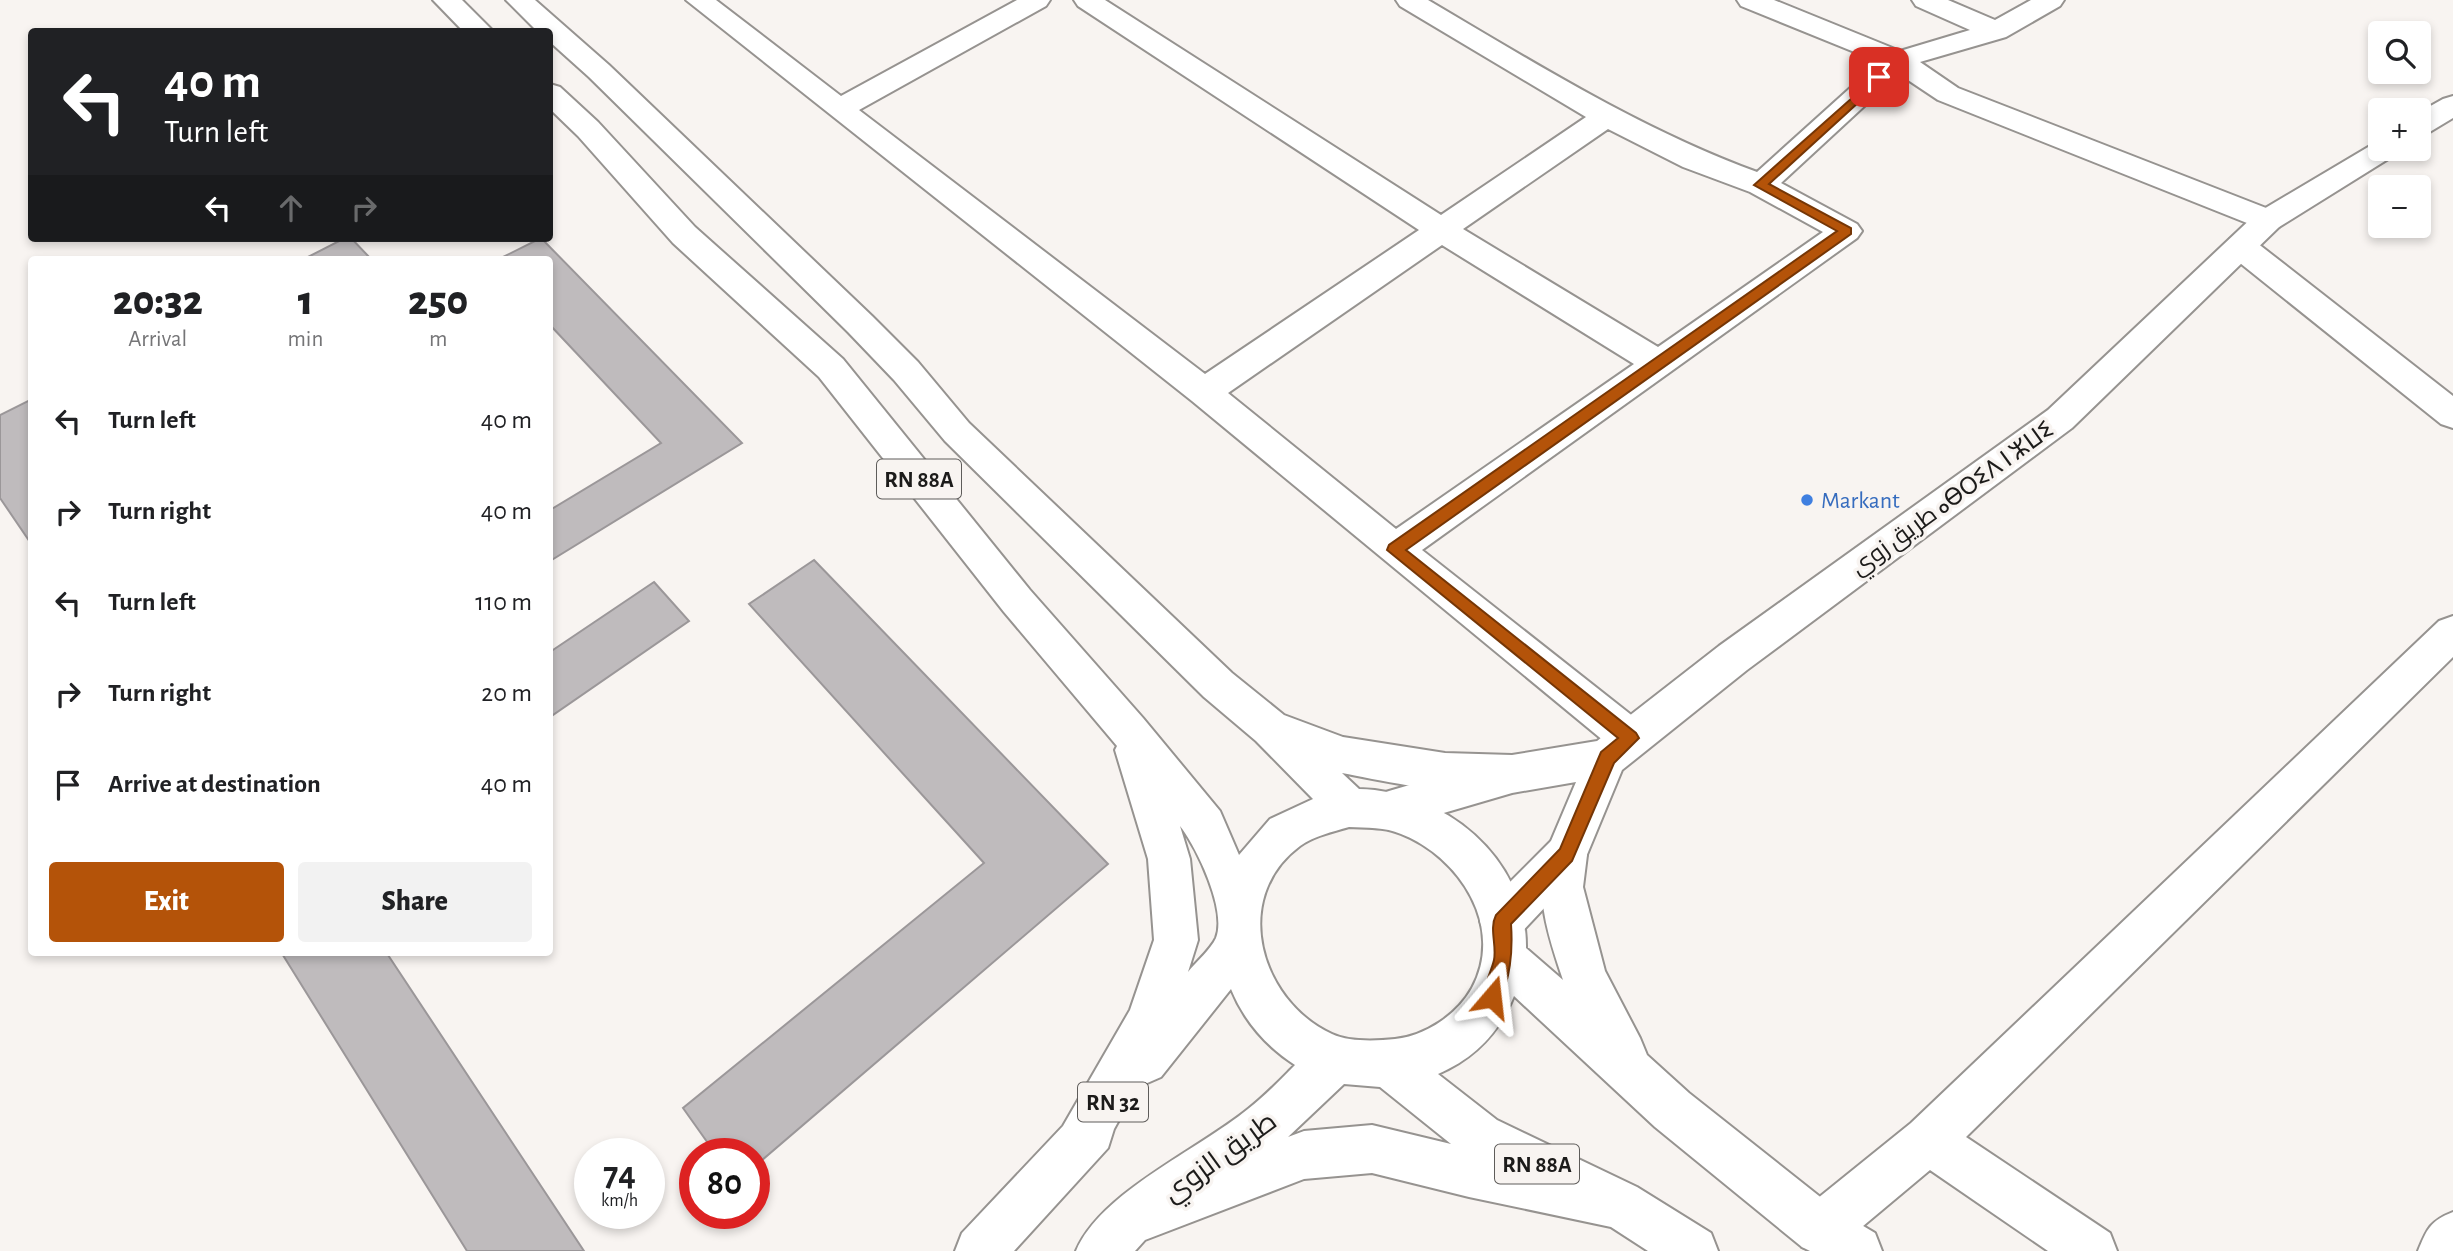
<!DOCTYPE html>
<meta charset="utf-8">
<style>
:root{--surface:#fff;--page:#f2f2f2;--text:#202124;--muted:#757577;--accent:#b45309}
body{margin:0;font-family:"Alegreya Sans",Cairo,"Noto Sans Tifinagh",sans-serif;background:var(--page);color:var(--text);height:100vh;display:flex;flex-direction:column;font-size:26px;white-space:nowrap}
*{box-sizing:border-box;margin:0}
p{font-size:23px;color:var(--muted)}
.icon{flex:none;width:38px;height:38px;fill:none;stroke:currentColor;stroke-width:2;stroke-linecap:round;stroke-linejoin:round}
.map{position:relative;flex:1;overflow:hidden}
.sheet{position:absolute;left:28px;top:256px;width:525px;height:700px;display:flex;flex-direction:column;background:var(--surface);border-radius:7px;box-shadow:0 4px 10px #0003}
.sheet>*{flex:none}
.top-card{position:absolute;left:28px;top:28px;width:525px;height:214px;border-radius:7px;box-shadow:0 4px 10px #0003;background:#202124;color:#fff;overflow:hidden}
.buttons{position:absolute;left:2368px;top:21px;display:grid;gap:14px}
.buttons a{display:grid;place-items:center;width:63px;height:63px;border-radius:7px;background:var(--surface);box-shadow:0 4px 10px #0003;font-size:35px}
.speed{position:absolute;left:574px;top:1138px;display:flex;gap:14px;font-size:35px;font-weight:700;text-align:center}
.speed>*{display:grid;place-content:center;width:91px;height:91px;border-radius:50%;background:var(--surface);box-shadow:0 4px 10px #0003;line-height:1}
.speed small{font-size:18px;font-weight:400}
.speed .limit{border:10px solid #d22;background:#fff;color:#111}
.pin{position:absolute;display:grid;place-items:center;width:60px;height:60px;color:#fff;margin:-30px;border-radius:14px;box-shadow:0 4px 10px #0006}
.me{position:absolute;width:77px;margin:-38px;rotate:17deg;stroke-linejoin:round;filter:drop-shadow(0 0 5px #0008)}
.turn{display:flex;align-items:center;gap:24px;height:147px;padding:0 21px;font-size:32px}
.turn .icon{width:91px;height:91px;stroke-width:2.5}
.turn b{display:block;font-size:49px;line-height:60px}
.lanes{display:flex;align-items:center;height:66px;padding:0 21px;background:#0003;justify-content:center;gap:35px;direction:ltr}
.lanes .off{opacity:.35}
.eta{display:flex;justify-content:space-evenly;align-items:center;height:119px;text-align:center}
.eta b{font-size:42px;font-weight:800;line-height:49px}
.action{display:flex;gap:14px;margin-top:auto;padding:14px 21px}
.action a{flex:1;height:80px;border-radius:7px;background:var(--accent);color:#fff;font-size:28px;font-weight:800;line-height:80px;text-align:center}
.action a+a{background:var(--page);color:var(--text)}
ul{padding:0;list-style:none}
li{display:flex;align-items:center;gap:21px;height:91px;padding:0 21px}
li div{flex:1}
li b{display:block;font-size:26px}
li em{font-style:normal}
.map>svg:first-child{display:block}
</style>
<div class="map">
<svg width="2453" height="1251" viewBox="0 0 2453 1251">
<rect width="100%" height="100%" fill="#f8f4f1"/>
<path fill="#bfbbbd" stroke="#9b9799" stroke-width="2" d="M345 238H351L371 259H304Z
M541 238 742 443 550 561V510L661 443 550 325V259H499Z
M32 399V545L0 498V415Z
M814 560 1108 864 754 1167V1153H715L683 1108 984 863 749 604Z
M654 582 689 621 550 717V652Z
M281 952H386L584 1251H467Z"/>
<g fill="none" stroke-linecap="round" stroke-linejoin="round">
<defs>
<path id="minor" d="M686 0H716L841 96 1017 0H1050L1046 6 859 110 1205 374 1419 230 1078 6 1074 0H1105L1441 215 1586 117 1400 6 1396 0H1428C1535 63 1640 129 1757 172L1879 62 1741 6 1737 0H1774L1900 51 1970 30 1916 6 1912 0H1948L1995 20 2031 0H2064L2060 6 2006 37 1920 62 1958 88 2279 213 2283 220 2279 227 2268 230 2257 227 1938 100 1899 74 1781 183 1857 224 1862 231 1857 238 1422 550 1644 725 1650 738 1644 751 1630 756 1616 751 1192 401ZM1608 129 1683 167 1750 192 1823 232 1658 347 1463 229ZM1442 245 1634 364 1396 529 1228 393Z
M2241 236 2252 239 2453 396V428L2441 424 2230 255 2225 247 2230 239Z
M2453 616V657L1966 1137 2110 1233 2117 1251H2048L1930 1170 1838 1247C1825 1251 1815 1251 1802 1247L1795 1229 1802 1211 1911 1123 2439 621Z
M2453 1212V1251H2418C2427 1229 2430 1221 2453 1212Z"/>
<path id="major" d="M2453 96V118L2428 133 2418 135V113L2443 99Z
M2380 140V149H2398L2393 156 2279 227 2072 428 1747 670 1622 770 1581 869 1518 936 1502 942 1486 936 1480 921 1486 906 1551 841 1576 782 1512 793 1389 829 1374 824 1368 810 1374 796 1389 791 1512 755 1597 741 1719 646 2048 410 2257 213Z"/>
<path id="highway" d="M433 0H462L494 32H464Z
M506 0H535L609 65 872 316 918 362 969 423 1232 673 1284 715 1343 737 1445 753 1512 755 1527 761 1533 774 1527 787C1485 803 1388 782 1342 773L1359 789C1444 791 1527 857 1526 948L1563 980C1548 935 1531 887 1551 841L1566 835 1581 841 1587 855 1583 887 1605 971 1640 1038 1647 1055 1689 1093 1838 1211 1875 1233 1882 1251H1810L1802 1247 1655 1127 1514 996C1499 1033 1475 1058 1438 1074L1497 1120 1637 1187 1711 1233 1718 1251H1648L1611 1227 1469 1197 1372 1173 1304 1179 1145 1240 1135 1251H1076C1101 1192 1198 1150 1248 1109 1265 1096 1280 1080 1295 1065 1267 1047 1244 1021 1231 989L1161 1077 1145 1084 1140 1082 1114 1129 1108 1148 1014 1251H955L962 1233 1063 1126 1130 1010 1154 940 1148 859 1115 750 1117 746 1004 612 819 377 673 243 578 136 550 109V84L560 87 598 122 695 227 843 359 1030 590 1143 718 1220 811 1239 855 1270 819 1313 799 1256 741 1204 697 945 441 894 380 848 332 589 77 550 42V32H538ZM1180 826C1197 848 1227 910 1216 938 1211 949 1196 962 1188 972L1198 940 1190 859ZM1349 827C1367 828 1385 827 1401 834 1460 857 1505 927 1472 988 1457 1015 1425 1036 1395 1039 1376 1041 1349 1042 1332 1034 1260 1001 1230 898 1300 846 1314 836 1332 832 1349 827ZM1344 1084 1380 1087 1451 1144 1372 1125 1304 1131 1288 1137Z"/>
</defs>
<use href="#minor" stroke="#969390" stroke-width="4"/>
<use href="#major" stroke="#969390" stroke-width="4"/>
<use href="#highway" stroke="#969390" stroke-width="4"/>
<use href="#minor" fill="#fff" fill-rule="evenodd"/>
<use href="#major" fill="#fff" fill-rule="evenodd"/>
<use href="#highway" fill="#fff" fill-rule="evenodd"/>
</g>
<path fill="#b45309" stroke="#753606" stroke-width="2" d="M1879 74 1883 75V80L1769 184 1851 228V234L1406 550 1636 733 1639 738 1614 763 1572 861 1511 924C1513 953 1510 977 1499 1004L1492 1006 1485 1004C1480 990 1491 974 1494 960 1497 945 1489 929 1496 915L1560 849 1601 752 1618 738 1387 550 1389 545 1837 231 1754 185Z"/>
<circle fill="#3f7fe0" stroke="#f8f4f1" stroke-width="2.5" cx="1807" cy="500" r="7"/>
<g text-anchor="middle" stroke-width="7" stroke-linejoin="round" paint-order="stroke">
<g fill="#f8f4f1" stroke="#5e5c5a" stroke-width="2">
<rect x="877" y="459.5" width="84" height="39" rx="5"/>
<rect x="1078" y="1082.5" width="70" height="39" rx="5"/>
<rect x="1495" y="1144.5" width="84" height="39" rx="5"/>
</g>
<g font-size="23" font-weight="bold" fill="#1c1b1a">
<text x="919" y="487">RN 88A</text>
<text x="1113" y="1110">RN 32</text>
<text x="1537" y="1172">RN 88A</text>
</g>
<g font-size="24" fill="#1c1b1a" stroke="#f8f4f1">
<text transform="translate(1952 498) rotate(-36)" y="8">طريق زوي ⴰⴱⵔⵉⴷ ⵏ ⵣⵡⵉ</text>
</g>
<g font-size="24" fill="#366cbe" stroke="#f8f4f1" text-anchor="start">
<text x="1821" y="508">Markant</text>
</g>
<g font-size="28" fill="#1c1b1a" stroke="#f8f4f1">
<text transform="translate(1219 1156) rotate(-36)" y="10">طريق الزوي</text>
</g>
</g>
</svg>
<div class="buttons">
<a><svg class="icon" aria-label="search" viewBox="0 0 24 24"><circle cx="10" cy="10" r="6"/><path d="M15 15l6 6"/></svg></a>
<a>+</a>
<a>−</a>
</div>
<div class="speed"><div>74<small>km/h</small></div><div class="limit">80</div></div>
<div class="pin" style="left:1879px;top:77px;background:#d93025"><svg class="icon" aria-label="arrive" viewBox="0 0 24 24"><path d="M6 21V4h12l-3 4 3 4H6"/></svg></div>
<svg class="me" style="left:1492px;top:997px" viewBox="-20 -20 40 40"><path d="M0-17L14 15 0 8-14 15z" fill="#b45309" stroke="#fff" stroke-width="4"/></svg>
<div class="top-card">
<div class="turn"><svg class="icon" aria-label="left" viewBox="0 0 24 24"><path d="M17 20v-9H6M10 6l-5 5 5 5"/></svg><div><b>40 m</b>Turn left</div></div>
<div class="lanes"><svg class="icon" aria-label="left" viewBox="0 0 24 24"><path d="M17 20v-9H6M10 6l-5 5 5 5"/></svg><svg class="icon off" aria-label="ahead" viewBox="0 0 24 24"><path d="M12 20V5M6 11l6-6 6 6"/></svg><svg class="icon off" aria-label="right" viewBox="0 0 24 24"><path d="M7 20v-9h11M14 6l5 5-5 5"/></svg></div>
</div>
<section class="sheet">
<div class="eta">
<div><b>20:32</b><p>Arrival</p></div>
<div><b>1</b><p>min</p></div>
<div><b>250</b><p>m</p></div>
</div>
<ul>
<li><svg class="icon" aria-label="left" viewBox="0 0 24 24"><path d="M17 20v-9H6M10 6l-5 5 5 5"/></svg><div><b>Turn left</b></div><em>40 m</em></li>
<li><svg class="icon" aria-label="right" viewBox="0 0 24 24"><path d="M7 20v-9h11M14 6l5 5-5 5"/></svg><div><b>Turn right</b></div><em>40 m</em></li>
<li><svg class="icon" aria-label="left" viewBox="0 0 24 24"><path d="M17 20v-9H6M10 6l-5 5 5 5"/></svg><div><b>Turn left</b></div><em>110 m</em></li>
<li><svg class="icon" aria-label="right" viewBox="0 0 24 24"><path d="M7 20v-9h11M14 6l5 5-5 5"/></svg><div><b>Turn right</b></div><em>20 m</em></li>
<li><svg class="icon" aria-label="arrive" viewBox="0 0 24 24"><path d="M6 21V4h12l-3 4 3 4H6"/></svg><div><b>Arrive at destination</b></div><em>40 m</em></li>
</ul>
<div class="action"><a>Exit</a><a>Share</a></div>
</section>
</div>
